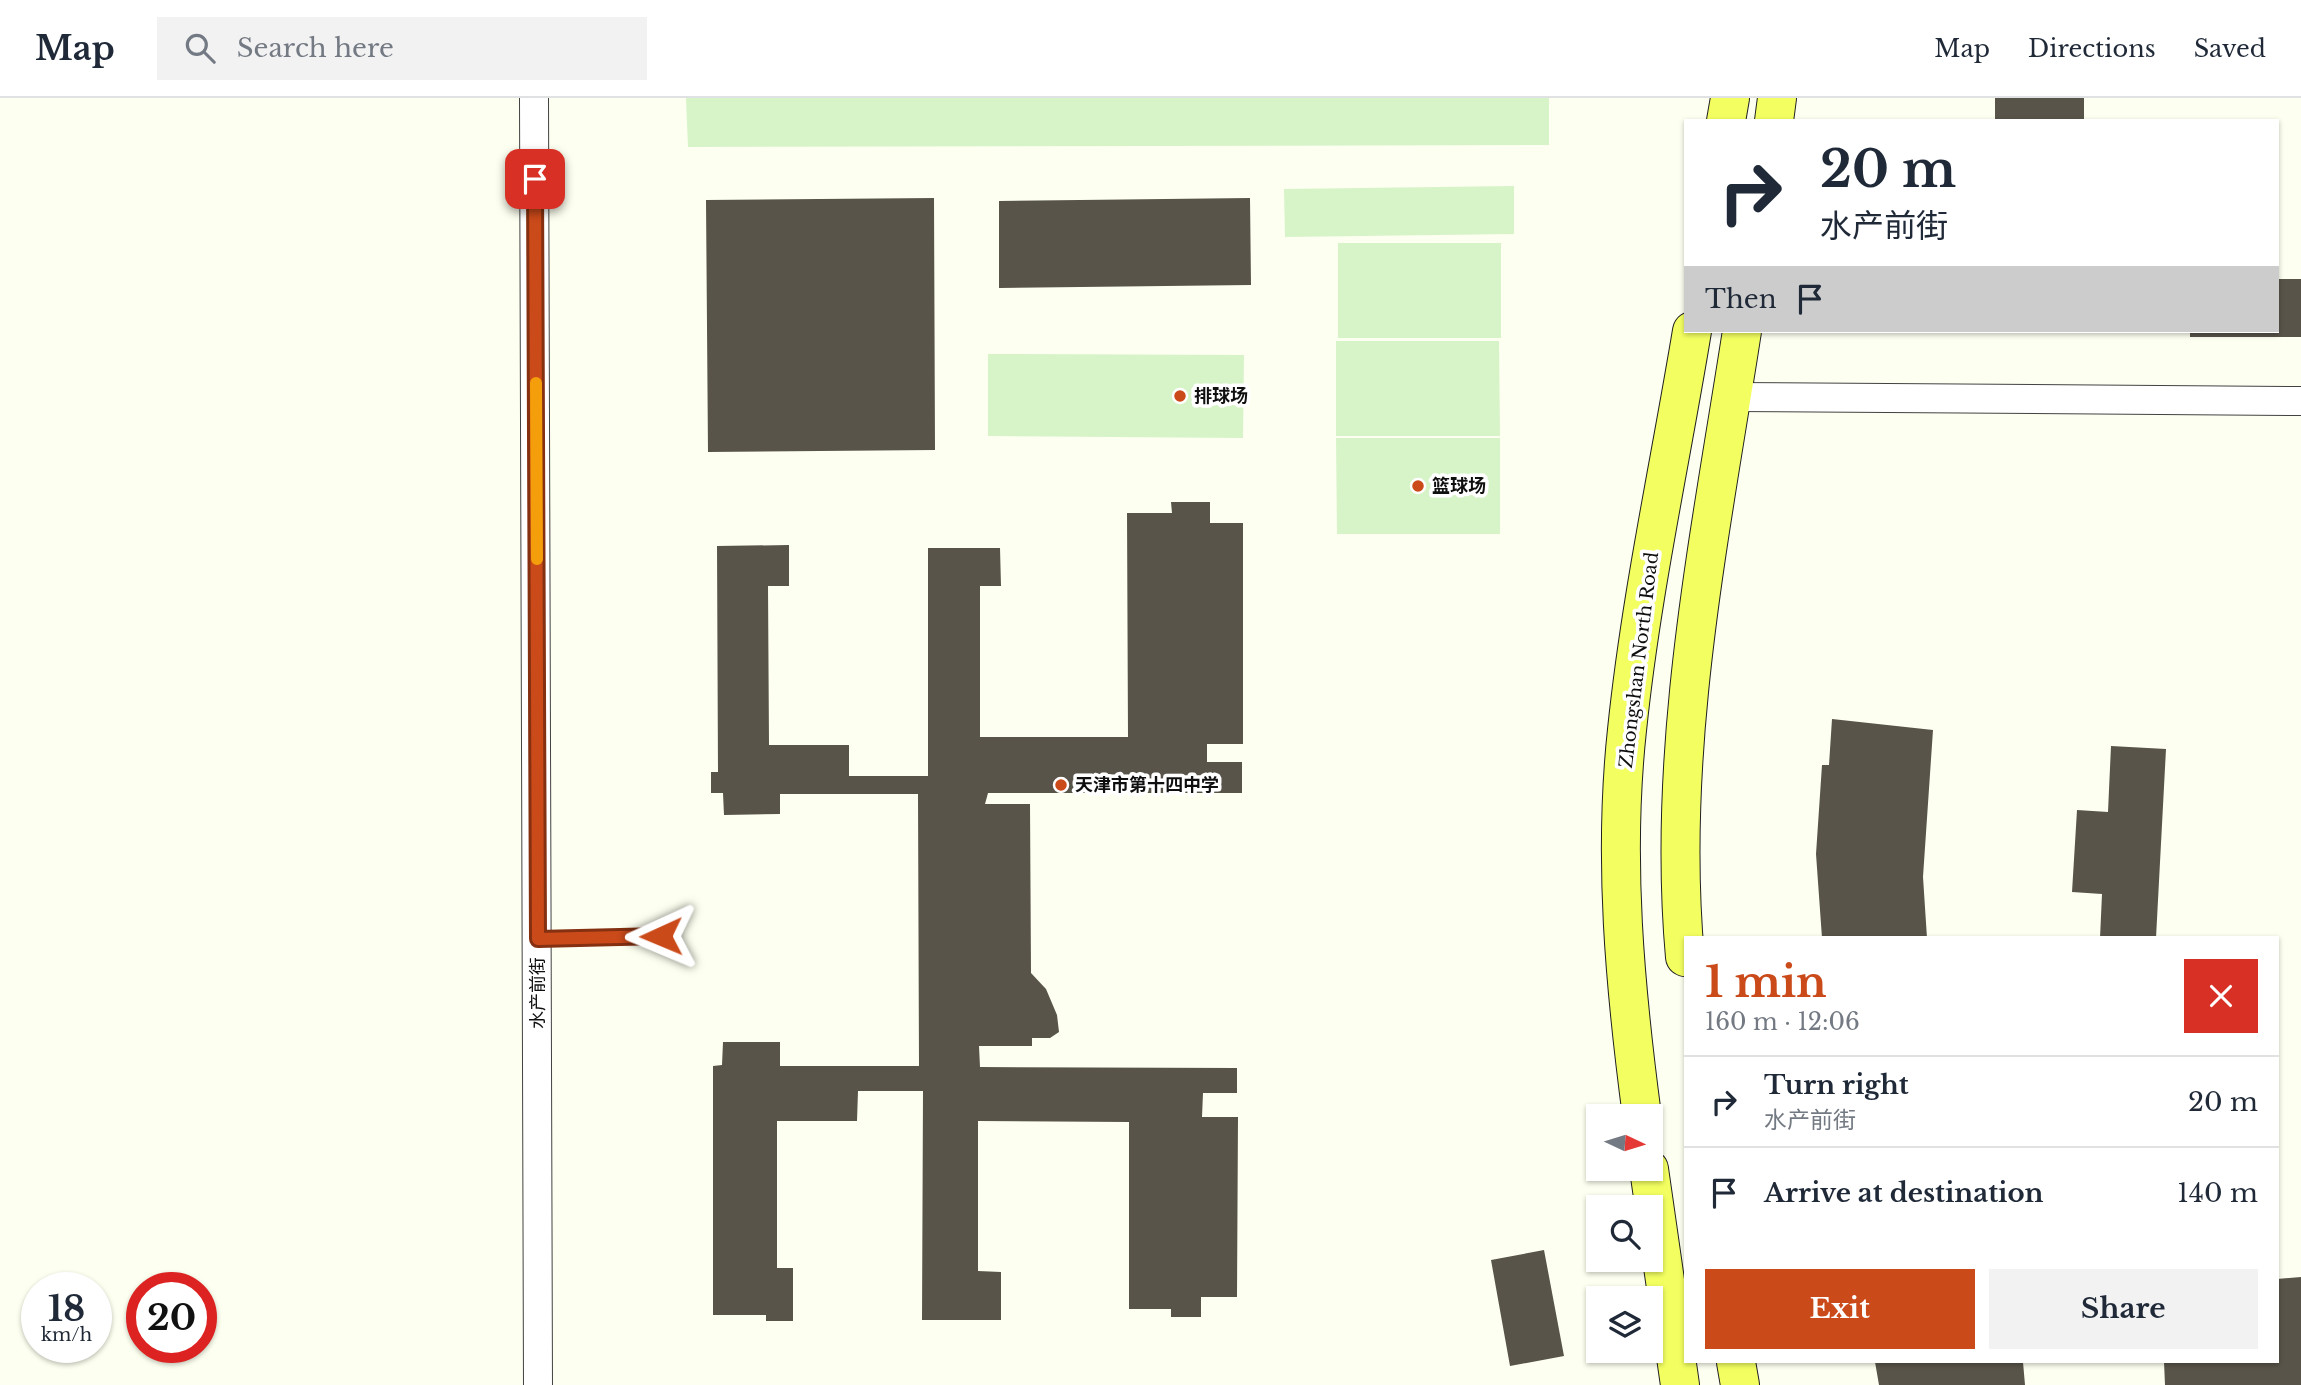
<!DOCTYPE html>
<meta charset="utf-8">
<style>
:root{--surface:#fff;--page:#f2f2f3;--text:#1f2937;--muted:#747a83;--line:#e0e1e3;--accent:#cb4a1a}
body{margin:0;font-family:"Libre Baskerville","Noto Sans SC",serif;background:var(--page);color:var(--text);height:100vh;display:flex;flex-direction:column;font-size:26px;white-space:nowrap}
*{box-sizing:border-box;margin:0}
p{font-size:23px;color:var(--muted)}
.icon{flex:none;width:38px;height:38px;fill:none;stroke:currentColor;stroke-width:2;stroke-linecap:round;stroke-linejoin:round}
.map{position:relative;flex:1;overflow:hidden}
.sheet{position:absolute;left:1684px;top:838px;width:595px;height:427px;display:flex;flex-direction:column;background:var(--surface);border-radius:0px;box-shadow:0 2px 5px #0004}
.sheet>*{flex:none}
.guide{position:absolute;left:1684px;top:21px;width:595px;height:214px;border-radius:0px;box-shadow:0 2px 5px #0004;background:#fff;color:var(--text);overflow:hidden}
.needle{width:46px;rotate:94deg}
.buttons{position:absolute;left:1586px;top:1006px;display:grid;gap:14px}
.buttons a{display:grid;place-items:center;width:77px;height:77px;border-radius:0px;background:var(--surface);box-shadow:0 2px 5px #0004;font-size:35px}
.speed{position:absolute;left:21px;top:1174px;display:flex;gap:14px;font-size:35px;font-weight:700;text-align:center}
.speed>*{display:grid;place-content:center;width:91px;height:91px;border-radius:50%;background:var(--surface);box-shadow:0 2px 5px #0004;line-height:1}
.speed small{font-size:18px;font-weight:400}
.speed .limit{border:10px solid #d22;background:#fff;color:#111}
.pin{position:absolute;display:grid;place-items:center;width:60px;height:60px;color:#fff;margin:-30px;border-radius:14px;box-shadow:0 4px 10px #0006}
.me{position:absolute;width:77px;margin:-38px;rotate:269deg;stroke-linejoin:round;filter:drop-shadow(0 0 5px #0008)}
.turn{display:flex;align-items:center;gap:24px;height:147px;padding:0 21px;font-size:32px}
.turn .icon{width:91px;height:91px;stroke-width:2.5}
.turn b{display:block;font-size:49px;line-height:60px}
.then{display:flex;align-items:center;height:66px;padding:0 21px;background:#0003;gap:14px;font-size:26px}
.round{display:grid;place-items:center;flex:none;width:74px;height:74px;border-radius:0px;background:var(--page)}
.summary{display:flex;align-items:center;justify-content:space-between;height:119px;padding:0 21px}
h1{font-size:42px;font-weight:800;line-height:52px;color:var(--accent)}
.button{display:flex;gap:14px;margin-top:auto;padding:14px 21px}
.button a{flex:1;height:80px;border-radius:0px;background:var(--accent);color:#fff;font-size:28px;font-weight:800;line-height:80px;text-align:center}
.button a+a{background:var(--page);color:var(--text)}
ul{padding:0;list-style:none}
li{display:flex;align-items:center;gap:21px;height:91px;padding:0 21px;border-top:2px solid var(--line)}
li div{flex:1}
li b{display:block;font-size:26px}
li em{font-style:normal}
header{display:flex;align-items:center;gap:42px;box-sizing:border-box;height:98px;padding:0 35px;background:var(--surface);border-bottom:2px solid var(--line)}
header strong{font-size:33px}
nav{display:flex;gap:38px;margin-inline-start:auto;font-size:24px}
.search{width:490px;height:63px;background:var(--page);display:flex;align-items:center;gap:18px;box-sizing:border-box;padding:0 24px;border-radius:0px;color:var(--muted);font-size:26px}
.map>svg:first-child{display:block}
</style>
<header>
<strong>Map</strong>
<div class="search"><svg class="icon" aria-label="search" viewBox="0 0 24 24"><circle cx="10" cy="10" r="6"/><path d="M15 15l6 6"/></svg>Search here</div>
<nav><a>Map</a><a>Directions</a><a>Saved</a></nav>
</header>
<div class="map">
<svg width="2301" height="1287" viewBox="0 0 2301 1287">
<rect width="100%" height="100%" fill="#fdfff0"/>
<path fill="#d7f4c8" d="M686 0H1549V47L688 49Z
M1514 88V136L1285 139 1284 91Z
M1338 145H1501V240H1338Z
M1336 243H1499L1500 338H1336Z
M988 256 1244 257 1243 340 988 338Z
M1336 340H1500V436H1337Z"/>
<path fill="#58544a" d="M1995 0H2084V23H1995Z
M934 100 935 352 708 354 706 102Z
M1250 100 1251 187 999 190V103Z
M2277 181H2301V239H2190V233H2277Z
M1171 404H1210V425H1243V646H1207V664H1242V695H988L985 706H1030L1031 875 1046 891 1057 917 1059 934 1050 940H1032V948H979L980 969 1237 970V995H1203L1202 1019H1238L1237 1199H1201V1219H1171V1211H1129V1024L978 1023V1173L1001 1174V1222H922L923 993H858L857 1023H777V1170H793V1223H766V1217H713V968L722 967 723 944H780V968H919L918 696H780V716L724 717 723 695H711V674H718L717 448 789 447V488H768L769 647H849V678H928V450H1000L1001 488H980V639H1128L1127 415H1172Z
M1832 621 1933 632 1923 779 1927 840H1822L1816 756 1822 667H1829Z
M2111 648 2166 651 2156 840H2100L2102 796 2072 794 2077 712 2108 714Z
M1544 1152 1564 1258 1510 1268 1491 1162Z
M2301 1179V1287H2165L2164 1264H2277V1181Z
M1875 1264H2023L2025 1287H1879Z"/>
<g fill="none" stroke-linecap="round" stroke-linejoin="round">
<defs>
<path id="service" d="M538 841 661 838"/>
<path id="minor" d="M534 0 538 1287
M1732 299 2301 303"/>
<path id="primary" d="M1726 23 1730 0
M1774 23 1777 0
M1685 859C1666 650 1710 439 1742 233
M1642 1018C1625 890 1613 761 1627 632 1641 497 1670 366 1692 233
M1649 1071 1680 1287
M1736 1264 1740 1287"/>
</defs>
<use href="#service" stroke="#424242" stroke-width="16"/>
<use href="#minor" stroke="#424242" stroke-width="30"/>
<use href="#primary" stroke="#202020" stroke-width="40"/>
<use href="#service" stroke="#fff" stroke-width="14"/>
<use href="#minor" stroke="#fff" stroke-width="28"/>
<use href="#primary" stroke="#f3ff60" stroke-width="38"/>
</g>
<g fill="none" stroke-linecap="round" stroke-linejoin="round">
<defs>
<path id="route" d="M535 81 538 841 661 838"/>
</defs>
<use href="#route" stroke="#843011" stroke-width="18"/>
<use href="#route" stroke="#cb4a1a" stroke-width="12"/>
<path stroke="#f59e0b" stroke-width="12" d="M536 285 537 461"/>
</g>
<g fill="#cb4a1a" stroke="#fff" stroke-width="2.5">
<circle cx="1180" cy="298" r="7"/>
<circle cx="1418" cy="388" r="7"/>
<circle cx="1061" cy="687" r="7"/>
</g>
<g text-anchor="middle" stroke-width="7" stroke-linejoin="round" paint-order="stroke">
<g font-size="18" font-weight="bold" fill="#0f0f0f" stroke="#fff" text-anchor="start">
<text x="1194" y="304">排球场</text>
<text x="1432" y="394">篮球场</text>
<text x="1075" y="693">天津市第十四中学</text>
</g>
<g font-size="18" fill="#0f0f0f" stroke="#fff">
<text transform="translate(1639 562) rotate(-83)" y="6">Zhongshan North Road</text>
<text transform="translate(538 895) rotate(-90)" y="6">水产前街</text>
</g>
</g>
</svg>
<div class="buttons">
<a><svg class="needle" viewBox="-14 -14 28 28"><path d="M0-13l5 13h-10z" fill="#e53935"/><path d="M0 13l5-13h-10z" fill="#747a83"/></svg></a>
<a><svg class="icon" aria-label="search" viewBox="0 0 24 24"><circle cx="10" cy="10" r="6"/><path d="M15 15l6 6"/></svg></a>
<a><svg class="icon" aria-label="layers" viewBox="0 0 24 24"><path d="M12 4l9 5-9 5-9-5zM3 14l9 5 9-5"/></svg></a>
</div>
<div class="speed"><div>18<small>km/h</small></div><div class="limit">20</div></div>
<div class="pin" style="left:535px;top:81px;background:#d93025"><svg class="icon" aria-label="arrive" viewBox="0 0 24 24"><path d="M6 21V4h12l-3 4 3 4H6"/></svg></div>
<svg class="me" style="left:661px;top:838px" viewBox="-20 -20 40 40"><path d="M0-17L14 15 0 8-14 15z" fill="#cb4a1a" stroke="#fff" stroke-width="4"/></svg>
<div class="guide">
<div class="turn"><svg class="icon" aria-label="right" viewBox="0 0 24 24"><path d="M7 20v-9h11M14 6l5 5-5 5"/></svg><div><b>20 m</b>水产前街</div></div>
<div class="then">Then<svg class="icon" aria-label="arrive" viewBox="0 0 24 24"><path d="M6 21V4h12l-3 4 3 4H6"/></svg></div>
</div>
<section class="sheet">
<div class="summary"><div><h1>1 min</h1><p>160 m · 12:06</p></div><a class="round" style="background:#d93025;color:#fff"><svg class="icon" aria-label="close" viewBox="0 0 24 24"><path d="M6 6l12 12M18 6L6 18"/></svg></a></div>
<ul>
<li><svg class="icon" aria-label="right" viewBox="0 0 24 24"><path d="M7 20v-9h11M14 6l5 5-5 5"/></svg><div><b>Turn right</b><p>水产前街</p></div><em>20 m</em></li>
<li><svg class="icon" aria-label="arrive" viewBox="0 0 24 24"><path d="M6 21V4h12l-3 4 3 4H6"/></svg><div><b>Arrive at destination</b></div><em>140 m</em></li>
</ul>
<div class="button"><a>Exit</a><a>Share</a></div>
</section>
</div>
